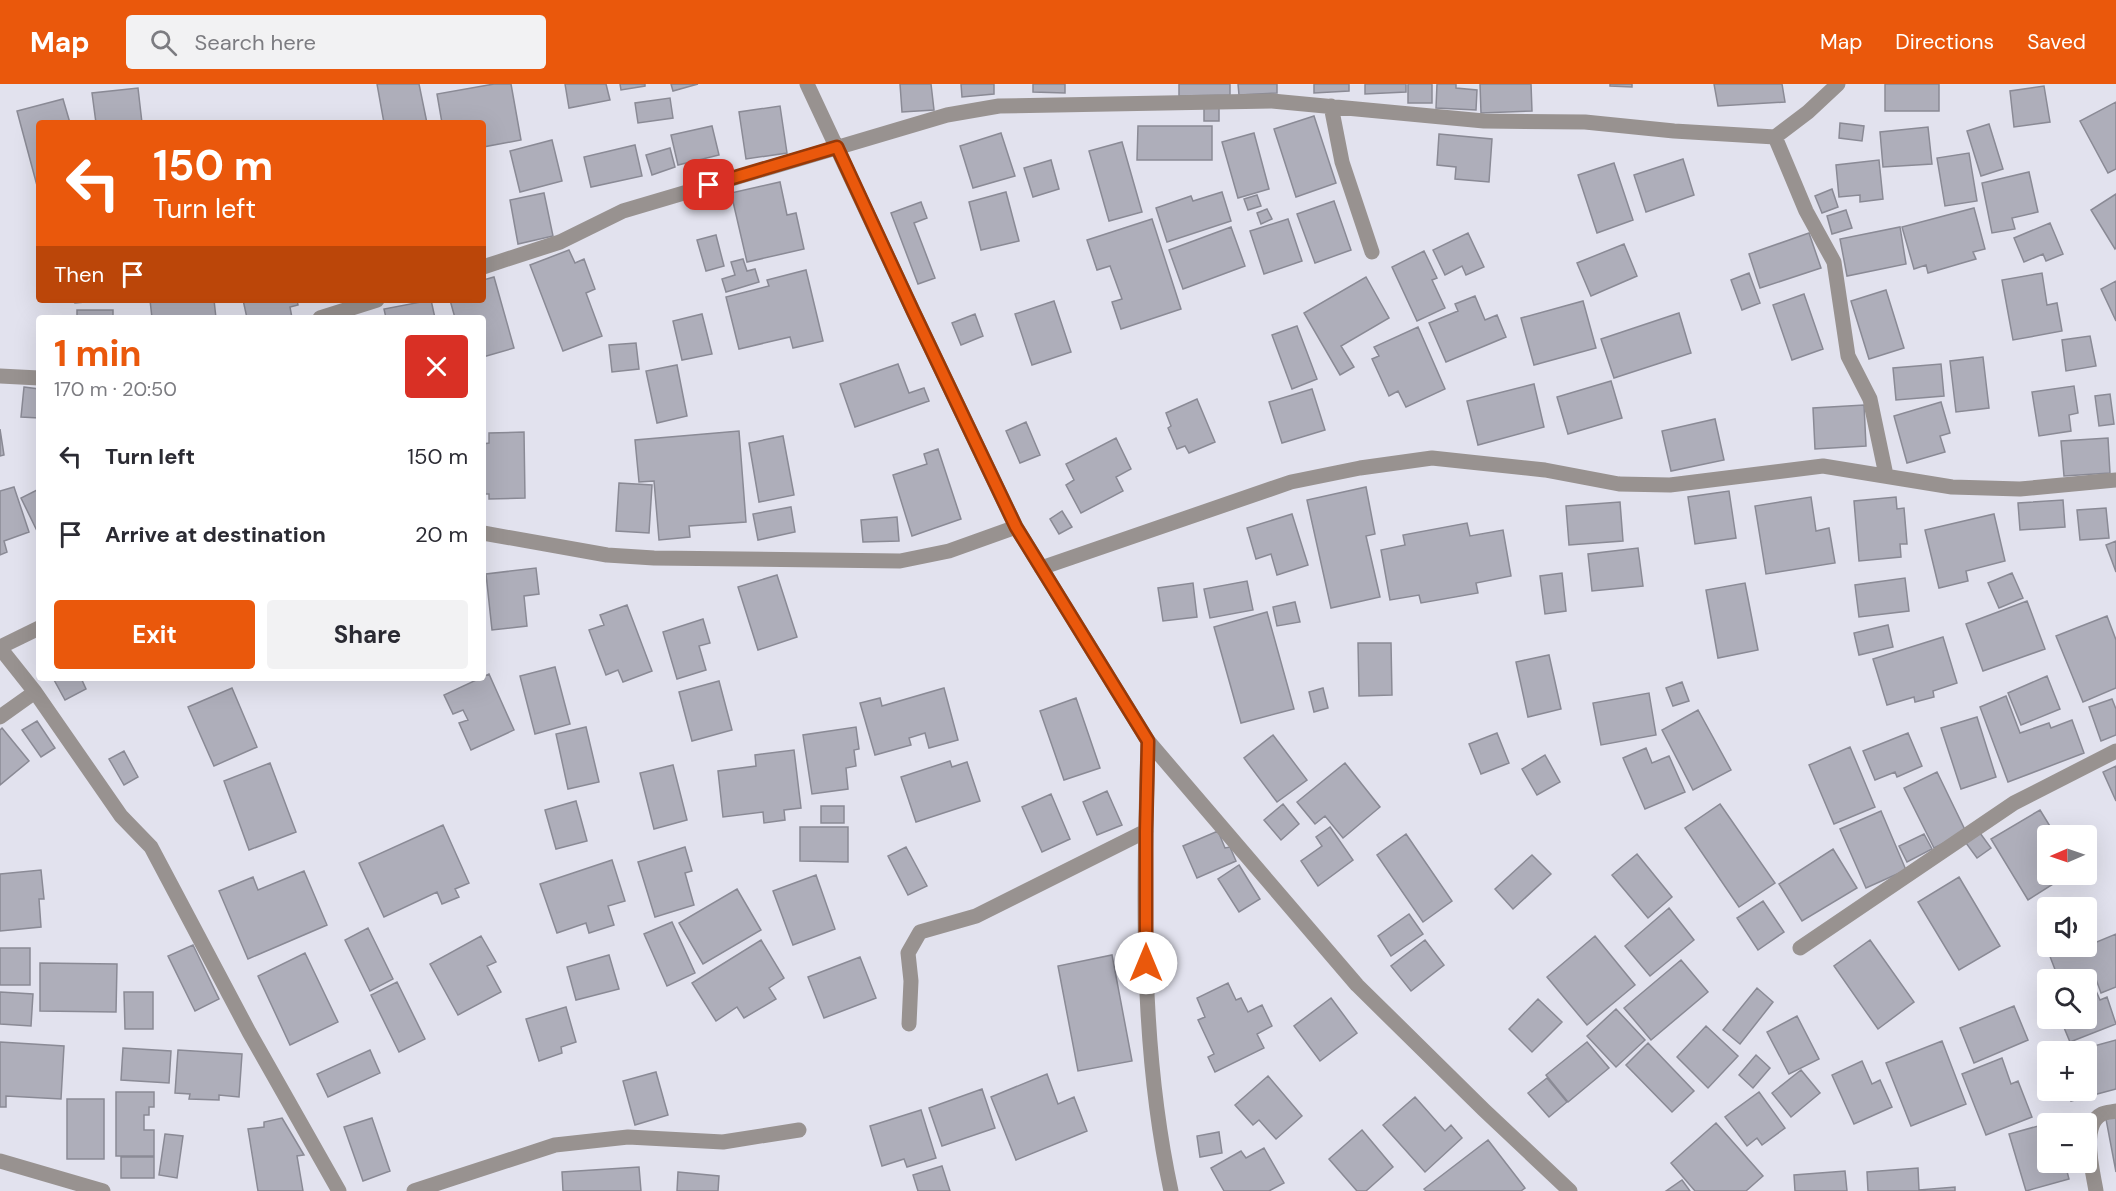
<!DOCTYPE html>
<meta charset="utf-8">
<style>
:root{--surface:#fff;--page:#f2f2f3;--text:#2b2b33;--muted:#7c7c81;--accent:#ea580c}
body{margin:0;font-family:"DM Sans",sans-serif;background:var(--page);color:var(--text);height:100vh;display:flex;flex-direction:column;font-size:22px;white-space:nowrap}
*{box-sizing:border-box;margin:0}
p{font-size:20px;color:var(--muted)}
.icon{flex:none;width:33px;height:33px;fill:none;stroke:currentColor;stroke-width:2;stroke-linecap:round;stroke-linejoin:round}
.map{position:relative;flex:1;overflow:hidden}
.panel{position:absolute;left:36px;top:231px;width:450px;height:366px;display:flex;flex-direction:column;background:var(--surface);border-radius:6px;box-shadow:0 6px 24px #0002}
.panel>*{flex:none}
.banner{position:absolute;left:36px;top:36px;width:450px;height:183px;border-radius:6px;box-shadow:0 6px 24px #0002;background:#ea580c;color:#fff;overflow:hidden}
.needle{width:39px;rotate:268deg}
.buttons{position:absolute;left:2037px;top:741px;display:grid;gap:12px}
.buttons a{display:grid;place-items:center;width:60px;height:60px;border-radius:6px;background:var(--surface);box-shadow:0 6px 24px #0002;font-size:30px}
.pin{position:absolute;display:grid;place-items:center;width:51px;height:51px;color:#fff;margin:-26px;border-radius:12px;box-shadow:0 3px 9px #0006}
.me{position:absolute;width:66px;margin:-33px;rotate:0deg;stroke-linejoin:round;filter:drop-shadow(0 0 4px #0008)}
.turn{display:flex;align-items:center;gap:21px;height:126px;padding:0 18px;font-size:27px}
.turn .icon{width:78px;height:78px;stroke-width:2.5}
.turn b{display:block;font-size:42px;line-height:51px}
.then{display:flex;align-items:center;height:57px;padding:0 18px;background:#0003;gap:12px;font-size:22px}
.round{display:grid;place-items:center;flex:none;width:63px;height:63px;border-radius:6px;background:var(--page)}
.overview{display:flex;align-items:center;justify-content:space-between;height:102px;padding:0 18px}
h1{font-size:36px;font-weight:700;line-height:45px;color:var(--accent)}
.cta{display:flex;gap:12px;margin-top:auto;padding:12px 18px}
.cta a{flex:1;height:69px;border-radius:6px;background:var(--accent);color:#fff;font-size:24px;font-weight:700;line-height:69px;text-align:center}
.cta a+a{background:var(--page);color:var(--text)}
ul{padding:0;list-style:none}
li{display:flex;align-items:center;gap:18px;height:78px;padding:0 18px}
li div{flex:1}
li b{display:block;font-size:22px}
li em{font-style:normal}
header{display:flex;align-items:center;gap:36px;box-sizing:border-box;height:84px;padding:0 30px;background:var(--accent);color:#fff}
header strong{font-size:28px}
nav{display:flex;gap:33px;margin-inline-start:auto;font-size:21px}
.search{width:420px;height:54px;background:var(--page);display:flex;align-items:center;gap:15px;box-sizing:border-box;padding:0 21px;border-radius:6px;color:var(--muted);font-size:22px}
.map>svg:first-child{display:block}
</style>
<header>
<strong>Map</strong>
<div class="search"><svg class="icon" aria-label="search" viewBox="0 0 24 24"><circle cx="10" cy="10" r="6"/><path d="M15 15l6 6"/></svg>Search here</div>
<nav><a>Map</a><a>Directions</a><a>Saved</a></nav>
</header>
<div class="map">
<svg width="2116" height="1107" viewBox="0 0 2116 1107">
<rect width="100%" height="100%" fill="#e2e2ee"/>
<path fill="#aeaeba" stroke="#8a8a95" stroke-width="1.5" d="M377 0H419L427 39H384Z
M494 0H511L521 56 483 63V39H442L437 10Z
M565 0H606L610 16 569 24Z
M620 0H645V2L621 6Z
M671 0H698L673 7Z
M900 0H931L934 26 902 28Z
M961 0H994V10L962 13Z
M1033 0H1065V9L1033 8Z
M1179 0H1230V11L1179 12Z
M1238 0H1277V9L1239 11Z
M1314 0H1349V7L1314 9Z
M1365 0H1406V8L1365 10Z
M1408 0H1432V19H1408Z
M1437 0H1456V4L1477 6 1476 26 1436 24Z
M1480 0H1531L1532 27 1481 29Z
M1610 0H1632V3L1610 2Z
M1714 0H1782L1785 18 1718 22Z
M1885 0H1939V27H1885Z
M2044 2 2050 38 2014 43 2010 7Z
M138 4 142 39H96L92 9Z
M670 14 673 34 638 39 635 19Z
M63 15 70 39H39V109L17 27Z
M2116 18V85L2108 89 2080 37Z
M780 22 787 69 746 75 739 28Z
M1204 22H1219V37H1204Z
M1314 32 1336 99 1296 113 1274 45Z
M1840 39 1864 42 1862 57 1839 54Z
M1989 40 2003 85 1981 92 1967 47Z
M712 42 719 71 678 81 671 51Z
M1138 42H1212V76H1137Z
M1928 43 1932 80 1883 83 1880 48Z
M1001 49 1015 92 973 104 960 62Z
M1254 49 1269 105 1238 114 1222 58Z
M1439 50 1492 55 1489 98 1455 95 1456 83 1437 81Z
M552 56 562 97 520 108 510 67Z
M1122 58 1142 128 1109 137 1089 67Z
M635 61 642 92 591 103 584 73Z
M670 64 675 83 652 91 646 71Z
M1969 69 1977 117 1945 122 1937 74Z
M1683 75 1694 111 1646 128 1634 91Z
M1051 76 1059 105 1033 113 1024 84Z
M1879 76 1883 115 1860 118V111L1839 113 1836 81Z
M1614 79 1633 136 1597 149 1578 91Z
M2029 88 2038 128 2012 134 2015 145 1992 149 1982 99Z
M780 98 787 131 796 129 804 165 747 178 731 109Z
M1832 105 1838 123 1822 129 1815 112Z
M1006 108 1019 157 981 166 969 118Z
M1222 108 1231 137 1167 158 1156 124 1191 112 1193 117Z
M544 109 553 152 518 160 510 116Z
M2116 110V164L2115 165 2091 126Z
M1257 111 1261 122 1248 126 1244 115Z
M1334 117 1351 166 1315 179 1297 130Z
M921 118 927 134 914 139 935 194 918 200 891 129Z
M1974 124 1985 165 1973 168 1976 175 1928 189 1926 181 1914 185 1902 143Z
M1267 125 1272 135 1261 140 1257 129Z
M1846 126 1852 144 1832 150 1827 132Z
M1152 135 1181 225 1121 245 1112 218 1122 215 1110 182 1097 186 1087 156Z
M1288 135 1302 177 1264 190 1250 147Z
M2050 139 2063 170 2046 177 2043 170 2024 178 2014 154Z
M1231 143 1245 182 1183 205 1169 166Z
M1900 143 1906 180 1847 192 1840 155Z
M1468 149 1484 183 1466 191 1462 182 1445 191 1433 166Z
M1809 149 1821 184 1760 204 1749 170Z
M716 151 724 182 706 187 697 156Z
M1624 160 1637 192 1591 212 1577 179Z
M569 166 575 179 584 175 595 205 586 209 602 252 563 267 530 181Z
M1424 167 1437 194 1432 196 1445 224 1417 237 1392 183Z
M743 175 747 187 755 185 759 198 726 208 722 195 735 191 731 178Z
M806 186 823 257 793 264 790 253 739 265 726 213 769 202 767 196Z
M1749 189 1760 219 1742 226 1731 196Z
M2042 189 2047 221 2057 219 2062 247 2013 256 2002 196Z
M494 193 514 264 483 273V234H455L450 216H483V196Z
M1366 193 1389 234 1341 262 1354 283 1340 291 1304 229Z
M2116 197V237L2101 205Z
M1886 206 1904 264 1869 275 1851 217Z
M1804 210 1823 265 1792 276 1773 221Z
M1475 212 1485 236 1497 231 1506 253 1446 278 1429 239 1458 227 1455 220Z
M75 216H108L75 219Z
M150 216H214L216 234H152Z
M243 216H297L298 221 290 223 292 234H247Z
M431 216 435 234H386L384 225Z
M1054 217 1071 268 1032 281 1015 230Z
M1583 217 1596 264 1534 281 1521 234Z
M77 226H113V234H77Z
M1679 229 1691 269 1614 294 1601 255Z
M702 230 712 270 682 276 673 237Z
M975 230 983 252 961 261 952 239Z
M1297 242 1317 295 1292 305 1272 251Z
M1418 243 1445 305 1406 323 1398 307 1389 312 1372 275 1379 272 1374 263Z
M2090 252 2096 282 2066 287 2062 256Z
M636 259 639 285 612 288 609 261Z
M1983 273 1989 324 1956 328 1950 277Z
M898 280 909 309 924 304 929 317 855 343 840 300Z
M1941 280 1944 312 1896 316 1893 284Z
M677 281 687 332 657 339 646 287Z
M1611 297 1622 334 1568 350 1557 313Z
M1534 300 1544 343 1478 361 1467 317Z
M2074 302 2078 329 2069 331 2071 347 2039 352 2032 308Z
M24 303 39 305V334L21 333Z
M1312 305 1325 346 1282 359 1269 318Z
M2110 310 2114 340 2099 342 2095 312Z
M1197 315 1215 358 1189 369 1185 362 1177 365 1168 344 1171 342 1166 329Z
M1941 318 1950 349 1940 352 1945 368 1907 379 1894 332Z
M1864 321 1866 362 1815 365 1813 324Z
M1715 335 1724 376 1671 387 1662 347Z
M1026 338 1040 371 1020 379 1006 347Z
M0 345 4 371 0 372Z
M739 347 746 438 689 442 690 453 659 456 654 397 639 398 635 356Z
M524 348 525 414 489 415V410H483V360L489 359V349Z
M783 352 794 411 759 418 749 359Z
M1116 354 1131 385 1116 393 1123 407 1081 429 1066 401 1074 396 1066 380Z
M2108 354 2110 389 2064 392 2061 357Z
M938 365 961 435 912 452 893 391 927 380 924 370Z
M619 399 652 401 649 449 616 447Z
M14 403 29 448 4 457 7 468 0 471V407Z
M1366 403 1375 450 1366 452 1380 513 1331 524 1307 416Z
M39 405V451L21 414Z
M1729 407 1736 454 1695 460 1688 413Z
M1811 413 1816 447 1829 444 1835 479 1766 490 1755 422Z
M1896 413 1897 425 1904 424 1907 460H1900L1901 473 1859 477 1854 417Z
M2063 416 2065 443 2020 446 2018 419Z
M1620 418 1623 457 1569 461 1566 422Z
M791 423 795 448 758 456 753 430Z
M2106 424 2109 454 2080 456 2077 426Z
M1062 427 1072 443 1059 450 1050 435Z
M1292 430 1308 481 1277 491 1271 470 1256 475 1247 444Z
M1994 430 2005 477 1966 487 1968 497 1939 504 1925 446Z
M897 433 899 457 863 458 861 436Z
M1467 439 1470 452 1503 446 1511 492 1476 499 1478 509 1421 519 1419 511 1390 516 1381 466 1405 461 1403 451Z
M2116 457V488L2106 461Z
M1638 464 1643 502 1592 507 1588 470Z
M536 484 539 510 524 512 527 542 492 546 486 490Z
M1562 489 1566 527 1545 530 1540 492Z
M2012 489 2023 514 1999 524 1988 499Z
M777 491 797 553 758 566 738 503Z
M1905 494 1909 527 1859 533 1855 501Z
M1247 497 1253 526 1210 534 1204 505Z
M1193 499 1197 533 1163 537 1158 504Z
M1745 499 1758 566 1718 574 1706 506Z
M2027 517 2045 565 1983 587 1966 540Z
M1295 518 1300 538 1277 542 1273 523Z
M627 521 652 587 623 598 618 586 606 591 589 546 604 541 600 531Z
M1267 528 1294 625 1241 639 1214 543Z
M2107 532 2116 556V604L2083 618 2056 552Z
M703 535 710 559 699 562 706 586 677 595 663 548Z
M1888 541 1893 563 1859 571 1854 549Z
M1943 553 1957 599 1933 607 1934 613 1915 618 1914 613 1887 621 1873 575Z
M1358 559H1391L1392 611 1359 612Z
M1549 571 1561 625 1528 633 1516 578Z
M555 583 570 640 535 650 520 592Z
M489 590 514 646 471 666 459 639 468 636 463 626 453 630 444 611Z
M2047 592 2060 625 2021 641 2008 609Z
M53 594H81L86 605 65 616Z
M719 597 732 646 692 657 679 608Z
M1682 598 1689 617 1673 622 1666 604Z
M232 604 257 663 214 682 188 623Z
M944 604 958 656 929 664 925 649 909 654 911 661 875 671 860 619 880 614 882 622Z
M1323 604 1328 624 1314 628 1309 608Z
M1649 609 1656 651 1601 661 1593 619Z
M2006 612 2020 649 2049 639 2051 644 2072 636 2084 669 2008 698 1980 623Z
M1076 614 1100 684 1064 696 1040 627Z
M2112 615 2116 625V651L2101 657 2089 623Z
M1698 626 1731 686 1693 706 1662 646Z
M1977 633 1996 693 1961 705 1941 644Z
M37 637 55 664 41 673 22 646Z
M586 643 599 698 568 705 556 650Z
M856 643 859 665 854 666 856 682 846 684 848 705 812 710 803 651Z
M2 644 29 677 0 701V646Z
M1497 649 1509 679 1481 690 1469 660Z
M1908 649 1922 682 1897 693 1895 688 1875 696 1863 667Z
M1273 651 1307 696 1277 718 1244 674Z
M1850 663 1875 723 1834 740 1809 681Z
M1646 664 1652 679 1669 672 1685 708 1645 725 1623 674Z
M794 666 801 724 784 726 785 736 764 739 763 728 723 733 718 687 756 682 755 671Z
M124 667 138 693 124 701 109 675Z
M1545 671 1560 698 1537 711 1522 685Z
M950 677 952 683 967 678 980 717 916 738 901 693Z
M270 679 296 748 249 766 224 697Z
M1345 679 1380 723 1343 754 1325 732 1315 740 1297 718Z
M673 681 687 736 654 745 640 689Z
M2116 682V717L2103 688Z
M1937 688 1966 748 1934 764 1904 704Z
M1107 707 1122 741 1097 751 1083 718Z
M1051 710 1070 755 1042 768 1022 723Z
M576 717 587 757 556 765 545 726Z
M1283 720 1299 740 1281 756 1264 736Z
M1720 720 1775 799 1739 823 1685 744Z
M821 722H844V739H821Z
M2040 726 2056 752H2048V790H2069L2028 816 1991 755Z
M1881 727 1906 786 1866 804 1840 745Z
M443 741 469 799 455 805 459 813 442 820 437 808 384 833 359 779Z
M800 743H848V778L800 777Z
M1330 743 1353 776 1318 802 1301 777 1322 762 1316 753Z
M1218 747 1225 764 1230 763 1236 777 1197 794 1183 762Z
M1980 749 1991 764 1977 774 1966 759Z
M1406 750 1452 817 1423 838 1377 771Z
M1924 750 1932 765 1907 778 1899 762Z
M685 763 692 787 685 789 694 821 655 833 638 778Z
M906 763 927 802 908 811 888 772Z
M1833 765 1857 804 1802 837 1779 800Z
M1637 770 1672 813 1648 834 1612 791Z
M1532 771 1551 790 1513 825 1495 805Z
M612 776 625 817 608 822 614 841 589 849 586 839 557 849 540 800Z
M1239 781 1260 815 1239 828 1218 795Z
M41 786 44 815H39L41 843 0 847V790Z
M304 787 327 841 248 875 219 807 253 793 258 806Z
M816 791 835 845 793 861 773 807Z
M1959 793 2000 862 1959 886 1918 818Z
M737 805 761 846 703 880 679 839Z
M1763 817 1784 848 1758 866 1737 834Z
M1669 824 1694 856 1650 892 1625 862Z
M1409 830 1423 850 1391 872 1378 852Z
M672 838 695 889 667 902 644 850Z
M368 844 393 895 370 907 345 856Z
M2087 846 2092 860 2116 850V903L2101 909 2093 887 2072 896H2059L2046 862H2086Z
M481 852 496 878 487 882 501 908 458 931 430 880Z
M1595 852 1635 901 1587 941 1547 893Z
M761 856 784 894 769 904 776 915 744 934 737 923 716 937 692 899Z
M1425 856 1444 881 1411 907 1391 882Z
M1870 856 1914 918 1878 945 1834 882Z
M193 861 219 915 195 927 168 872Z
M0 864H30V901H0Z
M305 869 338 938 290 961 258 892Z
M609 871 619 905 576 916 567 883Z
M1112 871 1132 977 1078 987 1058 882Z
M860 873 876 914 824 934 808 893Z
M1681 876 1708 908 1651 956 1624 924Z
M40 879 117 880 116 928 40 927Z
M2090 893 2100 916 2107 913 2116 940 2070 958 2060 934H2086V896H2083Z
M397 898 425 955 399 968 371 911Z
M1228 899 1236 916 1241 914 1248 928 1262 921 1272 942 1257 950 1264 964 1215 988 1208 973 1214 970 1198 936 1205 933 1197 914Z
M1757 904 1773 918 1740 960 1723 946Z
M0 908 33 910 31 942 0 940Z
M124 908H153V945H125Z
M1331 914 1357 949 1320 977 1294 942Z
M1538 915 1562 938 1532 968 1509 945Z
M2014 922 2028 956 1974 979 1960 944Z
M566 923 576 958 561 963 562 969 539 977 526 935Z
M1616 925 1645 956 1616 983 1587 952Z
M1797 932 1819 975 1789 990 1767 948Z
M1706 942 1738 972 1708 1004 1677 973Z
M2116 956V1005L2071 1017 2068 1006H2086V968H2072Z
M1942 957 1966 1020 1911 1042 1886 979Z
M0 958 64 962 61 1015 6 1012V1023H0Z
M1587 958 1609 984 1568 1018 1546 991Z
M1648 959 1694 1007 1672 1028 1626 981Z
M123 964 171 967 169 999 121 996Z
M178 966 242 970 239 1013 219 1011V1016L189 1015 190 1010 175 1009Z
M370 966 380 989 328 1013 317 990Z
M1756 971 1770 984 1753 1004 1739 991Z
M2002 974 2011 1000 2018 997 2032 1033 1986 1051 1962 990Z
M1862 977 1872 1000 1880 996 1892 1023 1854 1040 1832 991Z
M1801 986 1820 1009 1791 1033 1772 1009Z
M656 988 668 1031 635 1041 623 997Z
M1047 990 1058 1020 1074 1013 1087 1047 1016 1076 991 1013Z
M1268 992 1302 1032 1276 1055 1259 1036 1253 1041 1235 1021Z
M1547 994 1567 1018 1549 1033 1528 1009Z
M982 1005 995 1044 942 1062 929 1024Z
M116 1008H154V1023H149V1031H144V1046H154V1072H116Z
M1759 1008 1785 1044 1762 1061 1757 1054 1747 1062 1725 1033Z
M1415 1013 1445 1047 1451 1041 1462 1054 1425 1088 1383 1041Z
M67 1015H104V1075H67Z
M921 1026 936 1074 907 1083 904 1075 882 1082 870 1042Z
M2116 1033V1088L2106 1035Z
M282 1034 304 1071 297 1072 303 1107H258L248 1045 264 1043V1038Z
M372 1034 390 1087 363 1097 344 1043Z
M1716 1039 1763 1092 1746 1107H1695L1671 1079Z
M2049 1039 2048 1040V1078H2071L2065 1080 2069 1095 2026 1107 2009 1050Z
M1362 1046 1393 1083 1366 1107H1357L1329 1075Z
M1219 1048 1222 1069 1200 1073 1197 1052Z
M165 1050 183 1052 177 1094 159 1091Z
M1488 1056 1525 1104 1521 1107H1426L1424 1105Z
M1264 1064 1284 1099 1269 1107H1224L1211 1084 1241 1067 1246 1074Z
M121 1073H154V1094H121Z
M942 1082 950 1107H918L913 1091Z
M639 1083 641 1107H563L562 1088Z
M1918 1084 1919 1106 1955 1103V1107H1868L1867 1088Z
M1845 1087 1847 1107H1795L1794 1091Z
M678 1088 719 1092 718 1107H677Z
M1682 1096 1690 1107H1666Z"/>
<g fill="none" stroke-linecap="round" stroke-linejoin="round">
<path stroke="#989290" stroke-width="15" d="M807 0 913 227 1016 443 1148 657 1357 901 1484 1026 1570 1107
M1331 22 1342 78 1372 168
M1775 53 1806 127 1834 178 1848 272 1870 315 1886 391
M483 183 560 158 623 127 947 31 999 22 1272 17 1484 37 1585 38 1674 47 1775 53 1808 28 1838 0
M320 234 377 216
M0 292 39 294
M483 449 607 471 654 474 900 477 949 467 1016 443
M1041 484 1291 398 1360 384 1432 374 1545 386 1619 400 1670 401 1823 382 1952 403 2020 405 2116 396
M0 563 39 544
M0 564 35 608 121 732 151 763 249 948 339 1107
M0 633 35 608
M1148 657C1144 807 1139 959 1171 1107
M1800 864 2014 719 2116 667
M909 940 911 897 908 869 920 848 976 832 1146 747
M0 1077 103 1107
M414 1107 555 1061 628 1053 723 1058 799 1046
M2096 1107C2093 1088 2080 1041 2102 1030 2106 1028 2112 1028 2116 1027"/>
</g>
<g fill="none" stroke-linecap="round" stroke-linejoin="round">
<defs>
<path id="route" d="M709 101 837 63 913 227 1016 443 1148 657 1146 747V879"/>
</defs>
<use href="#route" stroke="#983908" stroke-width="15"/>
<use href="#route" stroke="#ea580c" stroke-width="10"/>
</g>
</svg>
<div class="buttons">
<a><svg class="needle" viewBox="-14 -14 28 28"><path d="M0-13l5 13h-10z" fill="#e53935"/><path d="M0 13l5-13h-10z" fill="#7c7c81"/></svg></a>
<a><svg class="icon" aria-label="sound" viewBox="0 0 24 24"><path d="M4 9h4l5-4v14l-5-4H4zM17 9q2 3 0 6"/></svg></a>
<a><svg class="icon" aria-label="search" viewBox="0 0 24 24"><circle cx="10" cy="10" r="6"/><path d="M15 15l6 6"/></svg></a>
<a>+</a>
<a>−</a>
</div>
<div class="pin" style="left:709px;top:101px;background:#d93025"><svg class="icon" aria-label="arrive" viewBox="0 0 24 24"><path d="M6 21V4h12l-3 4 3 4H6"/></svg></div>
<svg class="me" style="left:1146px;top:879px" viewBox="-20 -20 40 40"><circle r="19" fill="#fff"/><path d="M0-13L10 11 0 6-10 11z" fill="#ea580c"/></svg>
<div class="banner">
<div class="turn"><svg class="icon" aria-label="left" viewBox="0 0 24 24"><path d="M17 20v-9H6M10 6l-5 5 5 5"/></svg><div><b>150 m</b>Turn left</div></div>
<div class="then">Then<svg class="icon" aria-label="arrive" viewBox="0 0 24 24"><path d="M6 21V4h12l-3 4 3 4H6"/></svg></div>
</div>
<section class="panel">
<div class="overview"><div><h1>1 min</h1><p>170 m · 20:50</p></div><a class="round" style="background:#d93025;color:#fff"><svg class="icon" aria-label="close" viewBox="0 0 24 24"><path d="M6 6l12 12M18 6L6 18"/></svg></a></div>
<ul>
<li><svg class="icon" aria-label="left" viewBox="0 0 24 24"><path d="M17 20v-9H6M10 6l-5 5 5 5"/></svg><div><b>Turn left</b></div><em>150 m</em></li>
<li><svg class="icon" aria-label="arrive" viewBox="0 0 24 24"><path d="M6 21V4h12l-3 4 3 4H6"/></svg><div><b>Arrive at destination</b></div><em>20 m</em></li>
</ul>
<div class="cta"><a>Exit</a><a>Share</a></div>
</section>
</div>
